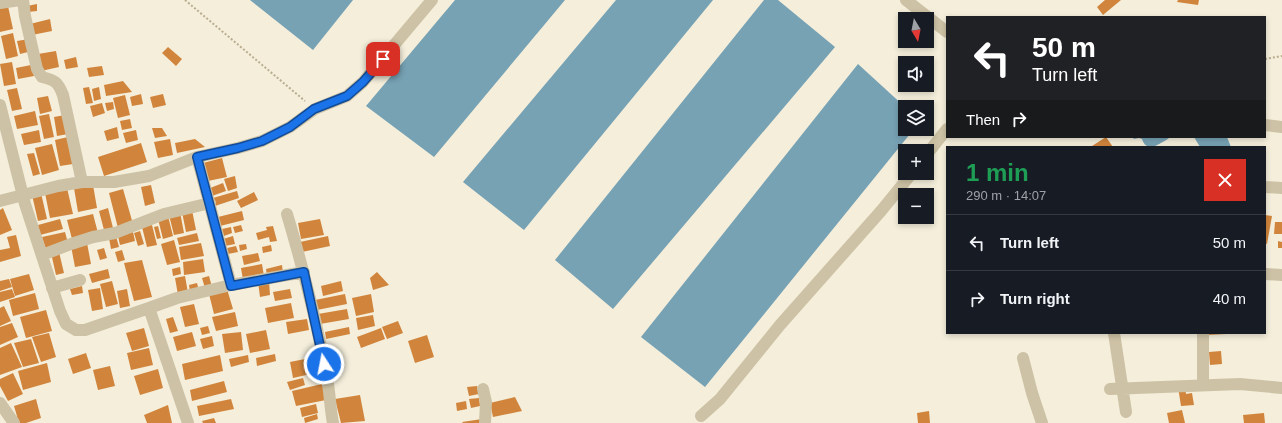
<!DOCTYPE html>
<meta charset="utf-8">
<style>
:root{--surface:#171b24;--page:#242831;--text:#f1f3f6;--muted:#9ea1a6;--line:#363941}
body{margin:0;font-family:Helvetica,sans-serif;background:var(--page);color:var(--text);height:100vh;display:flex;flex-direction:column;font-size:15px;white-space:nowrap}
*{box-sizing:border-box;margin:0}
p{font-size:13px;color:var(--muted)}
.icon{flex:none;width:22px;height:22px;fill:none;stroke:currentColor;stroke-width:2;stroke-linecap:round;stroke-linejoin:round}
.map{position:relative;flex:1;overflow:hidden}
.sheet{position:absolute;left:946px;top:146px;width:320px;height:188px;display:flex;flex-direction:column;background:var(--surface);border-radius:0px;box-shadow:0 2px 6px #0003}
.sheet>*{flex:none}
.top-card{position:absolute;left:946px;top:16px;width:320px;height:122px;border-radius:0px;box-shadow:0 2px 6px #0003;background:#202124;color:#fff;overflow:hidden}
.needle{width:26px;rotate:170deg}
.fabs{position:absolute;left:898px;top:12px;display:grid;gap:8px}
.fabs a{display:grid;place-items:center;width:36px;height:36px;border-radius:0px;background:var(--surface);box-shadow:0 2px 6px #0003;font-size:20px}
.pin{position:absolute;display:grid;place-items:center;width:34px;height:34px;color:#fff;margin:-17px;border-radius:8px;box-shadow:0 2px 6px #0006}
.me{position:absolute;width:44px;margin:-22px;rotate:349deg;stroke-linejoin:round;filter:drop-shadow(0 0 3px #0008)}
.turn{display:flex;align-items:center;gap:14px;height:84px;padding:0 20px;font-size:18px}
.turn .icon{width:52px;height:52px;stroke-width:2.5}
.turn b{display:block;font-size:28px;line-height:34px}
.then{display:flex;align-items:center;height:38px;padding:0 20px;background:#0003;gap:8px;font-size:15px}
.round{display:grid;place-items:center;flex:none;width:42px;height:42px;border-radius:0px;background:var(--page)}
.summary{display:flex;align-items:center;justify-content:space-between;height:68px;padding:0 20px}
h1{font-size:24px;font-weight:600;line-height:30px;color:#1e9e55}
ul{padding:0;list-style:none}
li{display:flex;align-items:center;gap:12px;height:56px;padding:0 20px;border-top:1px solid var(--line)}
li div{flex:1}
li b{display:block;font-size:15px}
li em{font-style:normal}
.map>svg:first-child{display:block}
</style>
<div class="map">
<svg width="1282" height="423" viewBox="0 0 1282 423">
<rect width="100%" height="100%" fill="#f4eedb"/>
<path fill="#77a2b4" d="M250 0H353L313 50Z
M455 0H565L434 157 366 106Z
M616 0H713L524 230 463 182Z
M764 0H778L835 47 613 309 555 260Z
M858 64 905 107V129H914L705 387 641 337Z
M1132 137H1171C1162 142 1147 155 1142 139L1139 138 1134 139Z
M1194 137H1227L1231 147H1200Z"/>
<path fill="#d1853c" d="M1105 0H1121L1103 15 1097 7Z
M1178 0H1199L1198 5 1177 2Z
M37 4V11L28 12 27 6Z
M8 6 13 29 0 32V8Z
M50 19 52 31 32 35 30 24Z
M13 33 18 56 6 59 1 36Z
M29 39 32 51 20 54 17 41Z
M168 47 182 59 176 66 162 53Z
M56 51 59 67 41 71 38 54Z
M76 57 78 67 66 69 64 60Z
M12 62 16 84 4 86 0 64Z
M31 65 34 76 18 79 16 68Z
M102 66 104 75 89 77 87 68Z
M123 81 132 92 106 96 104 85Z
M89 87 93 103 86 104 83 88Z
M99 87 101 99 94 101 92 89Z
M17 88 22 109 12 111 7 90Z
M141 94 143 104 132 106 130 97Z
M163 94 166 105 153 108 150 97Z
M125 95 130 115 118 118 113 98Z
M48 96 52 111 40 114 37 98Z
M113 102 114 109 107 111 105 103Z
M102 103 105 113 93 117 90 106Z
M35 111 38 125 17 129 14 116Z
M49 114 54 137 44 139 39 116Z
M65 115 68 134 57 136 54 117Z
M130 119 132 128 122 130 120 121Z
M117 127 119 138 107 141 104 131Z
M152 128H162L167 136 155 138Z
M39 130 41 142 24 145 21 134Z
M136 130 138 140 126 143 123 133Z
M68 137 73 164 60 166 55 140Z
M1106 137 1113 147H1093L1092 146Z
M170 139 173 155 158 158 154 142Z
M195 139 205 147 177 153 175 143Z
M141 143 147 162 104 176 98 157Z
M52 144 59 170 42 175 35 148Z
M34 153 40 174 33 176 27 154Z
M222 158 227 177 208 181 203 163Z
M235 176 237 188 228 191 224 179Z
M223 183 226 191 212 196 210 188Z
M93 185 97 208 78 212 74 188Z
M151 185 155 203 145 206 141 187Z
M67 188 73 214 50 218 45 193Z
M123 189 133 224 118 228 109 193Z
M237 191 239 198 215 206 213 198Z
M254 192 258 200 241 208 237 201Z
M41 193 47 219 38 221 32 195Z
M3 208 12 230 0 235V210Z
M108 208 113 228 104 230 99 211Z
M192 210 196 230 186 232 182 212Z
M242 211 244 220 220 226 218 217Z
M180 212 184 233 174 235 169 215Z
M93 214 98 233 72 239 67 220Z
M1265 215 1272 216 1267 244 1265 243Z
M168 216 173 236 163 239 158 219Z
M60 219 63 229 40 235 38 225Z
M320 219 324 235 301 239 298 223Z
M1275 222H1282V234H1274Z
M152 225 157 245 147 247 142 227Z
M241 225 243 231 235 233 233 227Z
M158 226 161 238 157 239 154 227Z
M273 226 277 241 270 242 269 237 258 240 256 233 267 230 266 227Z
M231 227 232 233 224 236 222 229Z
M140 231 144 244 138 246 134 233Z
M65 232 68 243 46 249 42 237Z
M133 232 135 241 120 245 118 236Z
M197 233 199 241 179 245 177 238Z
M16 235 21 256 0 262V250L10 248 7 237Z
M116 236 119 247 111 249 109 238Z
M233 236 235 244 225 246 223 239Z
M328 236 330 246 302 252 300 242Z
M174 240 180 262 167 265 161 244Z
M1278 241 1282 242V248H1278Z
M87 243 91 264 75 267 71 246Z
M201 243 204 256 181 260 179 247Z
M246 244 247 249 240 251 239 245Z
M271 245 272 251 263 253 262 247Z
M236 246 238 252 228 254 227 248Z
M104 248 107 258 100 260 97 250Z
M122 250 125 260 118 262 115 252Z
M59 252 64 273 56 275 51 253Z
M258 253 260 261 244 265 242 256Z
M203 259 205 272 184 275 183 262Z
M142 260 152 297 134 301 124 263Z
M262 264 264 276 243 280 241 268Z
M282 265 283 273 267 277 266 269Z
M180 267 181 274 173 276 172 269Z
M108 269 110 278 92 283 89 274Z
M377 272 389 285 373 290 370 278Z
M29 274 34 290 15 296 10 279Z
M185 276 188 293 178 295 175 278Z
M209 276 212 287 205 288 202 278Z
M9 279 12 287 0 291V281Z
M112 281 118 304 106 307 100 284Z
M269 281 270 295 260 297 258 282Z
M341 281 343 291 323 296 321 286Z
M197 283 199 291 190 292 189 285Z
M82 286 83 293 72 295 70 289Z
M100 288 103 309 92 311 88 290Z
M12 289 15 297 0 302V292Z
M127 289 130 306 120 308 117 291Z
M227 289 233 309 214 314 209 294Z
M290 289 292 298 275 301 273 292Z
M35 293 39 309 13 316 9 300Z
M345 294 347 304 317 310 315 300Z
M371 294 374 312 356 316 352 298Z
M291 303 294 318 268 323 265 308Z
M194 304 199 324 185 327 180 307Z
M4 306 11 321 0 326V308Z
M347 309 349 319 320 324 318 314Z
M46 310 52 331 26 338 20 317Z
M235 312 238 326 216 331 212 317Z
M373 315 375 326 358 330 356 318Z
M173 317 178 331 170 333 166 319Z
M307 319 309 330 288 334 286 322Z
M398 321 403 333 387 339 382 327Z
M12 323 18 337 0 345V327Z
M208 326 210 333 202 335 200 328Z
M349 327 350 334 326 339 325 332Z
M144 328 149 346 132 351 126 333Z
M381 328 385 339 361 348 357 337Z
M266 330 270 349 250 353 246 334Z
M192 332 196 346 177 351 173 337Z
M241 332 243 350 225 353 222 334Z
M49 333 56 357 41 362 32 337Z
M1207 333H1226V334L1207 335Z
M427 335 434 357 415 363 408 341Z
M212 336 214 346 203 349 200 339Z
M31 339 39 363 23 367 14 343Z
M11 343 22 367 0 375V348Z
M149 348 153 365 131 370 127 353Z
M1221 351 1222 364 1210 365 1209 352Z
M86 353 91 368 73 374 68 359Z
M275 354 276 361 257 366 256 358Z
M220 355 223 371 185 380 182 364Z
M248 355 249 362 231 367 229 359Z
M320 356 324 371 293 378 290 362Z
M47 363 51 382 23 390 18 371Z
M110 366 115 386 98 390 93 370Z
M158 369 163 388 140 395 134 376Z
M13 373 23 394 8 401 0 386V379Z
M303 378 305 385 290 390 287 382Z
M224 381 227 392 192 401 190 390Z
M322 384 326 400 296 406 292 391Z
M477 386 479 394 469 396 467 387Z
M1185 386 1186 394 1192 393 1194 405 1181 406 1178 387Z
M360 395 365 421 341 423 335 399Z
M515 397 522 411 493 417 490 403Z
M479 398 480 406 471 408 469 399Z
M36 399 41 418 26 423H19L14 406Z
M231 399 234 409 199 416 197 406Z
M466 401 467 409 457 411 456 403Z
M316 404 318 413 302 417 300 408Z
M168 405 172 423H147L144 415Z
M1182 410 1185 423H1169L1167 413Z
M929 411 930 423H918L917 413Z
M1264 413 1265 423H1244L1243 415Z
M317 414 318 419 305 423 304 418Z
M214 418 216 423H203L202 421Z
M482 419V423H463L462 422Z"/>
<g fill="none" stroke-linecap="round" stroke-linejoin="round">
<path stroke="#b9ac8f" stroke-width="2" stroke-dasharray="2 2" stroke-linecap="butt" d="M185 0 305 101
M1265 59 1282 56"/>
<path stroke="#cdc2a5" stroke-width="12" d="M23 0 25 16 37 69 42 77C55 80 58 82 63 95L82 182
M906 0 947 32
M0 3 20 0
M0 105 25 204 60 311 66 324 76 330H85L149 308 188 423
M1265 125 1282 127
M927 154 947 129
M197 157 231 285 304 272
M1265 187 1282 188
M0 201 58 186 82 182H114L149 176 197 157 238 148 262 141 290 127 315 109 347 96 363 82 432 0
M287 214C303 268 317 322 327 378 330 393 330 408 333 423
M42 255 71 244 93 237 115 233 164 214 210 203
M1265 274 1282 275
M52 288 80 280
M149 308 177 298 231 285
M1114 333 1126 412
M1203 333V384
M1023 358 1032 393 1042 423
M483 389 486 402 485 423
M1110 389 1240 384 1282 388
M0 403 14 423
M701 416 720 399 780 325 881 211 912 173"/>
</g>
<g fill="none" stroke-linecap="round" stroke-linejoin="round">
<defs>
<path id="route" d="M324 364 304 272 231 286 197 157 238 148 262 141 290 127 314 109 347 96 363 82 383 59"/>
</defs>
<use href="#route" stroke="#114b97" stroke-width="10"/>
<use href="#route" stroke="#1a73e8" stroke-width="7"/>
</g>
</svg>
<div class="fabs">
<a><svg class="needle" viewBox="-14 -14 28 28"><path d="M0-13l5 13h-10z" fill="#e53935"/><path d="M0 13l5-13h-10z" fill="#9ea1a6"/></svg></a>
<a><svg class="icon" aria-label="sound" viewBox="0 0 24 24"><path d="M4 9h4l5-4v14l-5-4H4zM17 9q2 3 0 6"/></svg></a>
<a><svg class="icon" aria-label="layers" viewBox="0 0 24 24"><path d="M12 4l9 5-9 5-9-5zM3 14l9 5 9-5"/></svg></a>
<a>+</a>
<a>−</a>
</div>
<div class="pin" style="left:383px;top:59px;background:#d93025"><svg class="icon" aria-label="arrive" viewBox="0 0 24 24"><path d="M6 21V4h12l-3 4 3 4H6"/></svg></div>
<svg class="me" style="left:324px;top:364px" viewBox="-20 -20 40 40"><circle r="17" fill="#1a73e8" stroke="#fff" stroke-width="3"/><path d="M0-11L8 9 0 5-8 9z" fill="#fff"/></svg>
<div class="top-card">
<div class="turn"><svg class="icon" aria-label="left" viewBox="0 0 24 24"><path d="M17 20v-9H6M10 6l-5 5 5 5"/></svg><div><b>50 m</b>Turn left</div></div>
<div class="then">Then<svg class="icon" aria-label="right" viewBox="0 0 24 24"><path d="M7 20v-9h11M14 6l5 5-5 5"/></svg></div>
</div>
<section class="sheet">
<div class="summary"><div><h1>1 min</h1><p>290 m · 14:07</p></div><a class="round" style="background:#d93025;color:#fff"><svg class="icon" aria-label="close" viewBox="0 0 24 24"><path d="M6 6l12 12M18 6L6 18"/></svg></a></div>
<ul>
<li><svg class="icon" aria-label="left" viewBox="0 0 24 24"><path d="M17 20v-9H6M10 6l-5 5 5 5"/></svg><div><b>Turn left</b></div><em>50 m</em></li>
<li><svg class="icon" aria-label="right" viewBox="0 0 24 24"><path d="M7 20v-9h11M14 6l5 5-5 5"/></svg><div><b>Turn right</b></div><em>40 m</em></li>
</ul>
</section>
</div>
